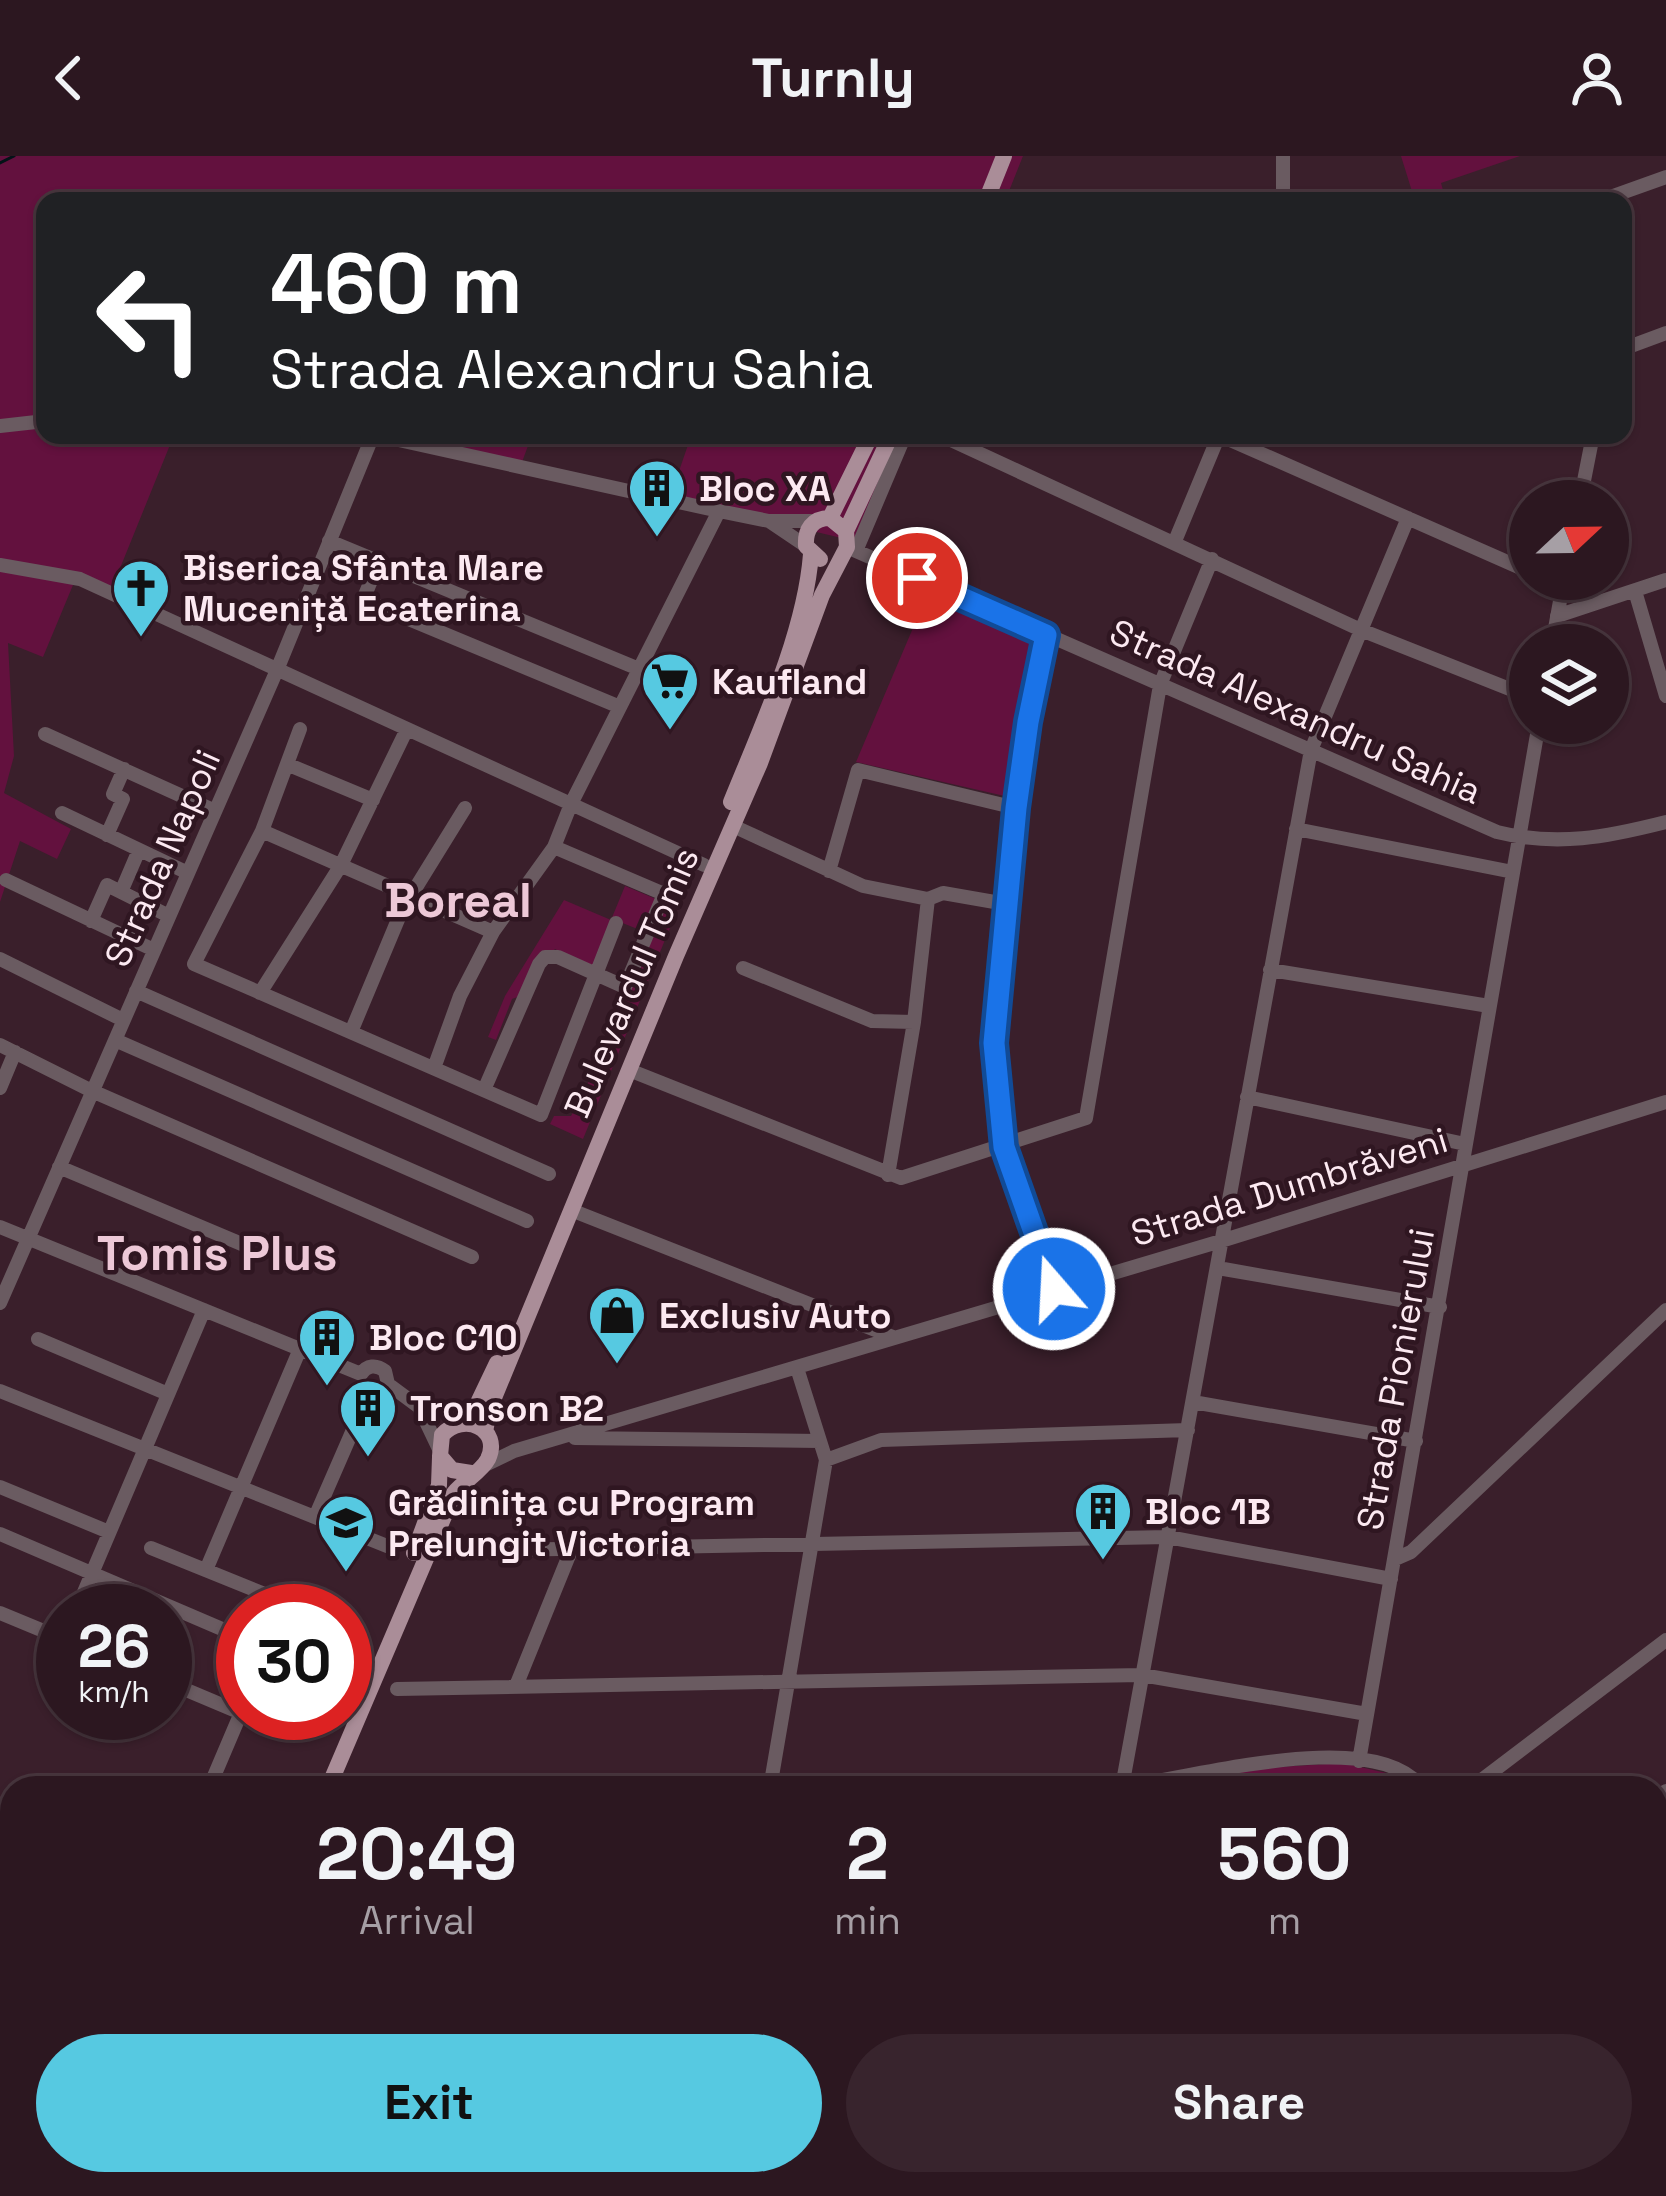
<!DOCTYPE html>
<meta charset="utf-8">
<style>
:root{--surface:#2c1720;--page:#38242d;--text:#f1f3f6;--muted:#a69fa5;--line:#48363e;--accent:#56c9e1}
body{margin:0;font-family:"Space Grotesk",sans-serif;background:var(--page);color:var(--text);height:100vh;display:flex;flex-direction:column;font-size:45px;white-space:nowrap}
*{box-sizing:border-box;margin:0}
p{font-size:39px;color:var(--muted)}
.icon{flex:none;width:66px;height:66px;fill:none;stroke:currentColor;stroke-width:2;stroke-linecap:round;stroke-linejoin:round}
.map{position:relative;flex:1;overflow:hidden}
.drawer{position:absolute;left:0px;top:1620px;width:1668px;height:420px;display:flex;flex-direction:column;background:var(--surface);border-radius:36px 36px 0 0;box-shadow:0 3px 9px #0004,0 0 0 3px var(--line)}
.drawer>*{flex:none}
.guide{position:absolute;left:36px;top:36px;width:1596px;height:252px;border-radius:24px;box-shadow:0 3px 9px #0004,0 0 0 3px var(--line);background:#202124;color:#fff;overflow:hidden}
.needle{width:78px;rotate:68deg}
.tools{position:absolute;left:1509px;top:324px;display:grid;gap:24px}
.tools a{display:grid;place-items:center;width:120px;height:120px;border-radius:50%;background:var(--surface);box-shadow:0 3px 9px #0004,0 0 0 3px var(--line);font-size:60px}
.speed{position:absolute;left:36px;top:1428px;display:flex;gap:24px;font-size:60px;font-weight:700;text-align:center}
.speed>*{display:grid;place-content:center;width:156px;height:156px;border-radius:50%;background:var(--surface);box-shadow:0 3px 9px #0004,0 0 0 3px var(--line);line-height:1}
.speed small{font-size:30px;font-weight:400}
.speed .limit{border:18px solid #d22;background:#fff;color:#111}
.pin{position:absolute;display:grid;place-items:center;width:102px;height:102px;color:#fff;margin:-51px;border:6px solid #fff;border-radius:50%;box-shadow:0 3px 12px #0007}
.me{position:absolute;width:132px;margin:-66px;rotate:341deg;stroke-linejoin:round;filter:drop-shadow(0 0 9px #0008)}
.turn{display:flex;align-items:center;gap:42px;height:252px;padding:0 36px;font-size:54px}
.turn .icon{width:156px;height:156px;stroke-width:2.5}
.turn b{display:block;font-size:84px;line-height:102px}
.eta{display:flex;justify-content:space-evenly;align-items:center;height:204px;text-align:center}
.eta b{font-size:72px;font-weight:600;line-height:84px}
.primary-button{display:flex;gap:24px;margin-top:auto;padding:24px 36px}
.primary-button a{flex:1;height:138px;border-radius:72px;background:var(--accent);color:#111;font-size:48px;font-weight:600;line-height:138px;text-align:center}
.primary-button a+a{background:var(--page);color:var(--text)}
header{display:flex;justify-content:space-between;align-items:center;height:156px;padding:0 36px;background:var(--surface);font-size:54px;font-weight:600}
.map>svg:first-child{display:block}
</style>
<header><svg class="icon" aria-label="back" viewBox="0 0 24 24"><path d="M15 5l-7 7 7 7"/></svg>Turnly<svg class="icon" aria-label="person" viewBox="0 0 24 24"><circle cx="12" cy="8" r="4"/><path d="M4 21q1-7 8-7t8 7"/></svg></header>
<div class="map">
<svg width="1666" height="2040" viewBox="0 0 1666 2040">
<rect width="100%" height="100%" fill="#3a1f2b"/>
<path fill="#63113e" d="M0 0H1023L1005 45H45V279H174L112 432 78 417 43 501 8 487 14 600 4 637 71 673 57 703 20 685 0 746Z
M1401 0H1520L1441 27 1446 45H1415Z
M401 279H532L522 306Z
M598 279H899L854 385 670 341 688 289Z
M927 439 1037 484 1009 641 856 606Z
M680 707 693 716 583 983 550 968 554 960H571L593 917 622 842 627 841 670 740H674L680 725 674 721Z
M625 730 656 743 645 776 615 764 594 814 555 793 520 840 512 843 496 884 488 881 505 840 564 744 611 764Z
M1343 1607 1412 1623 1417 1632H1135L1210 1615Z"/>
<path fill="#031317" d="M1666 1971V2040H1582L1580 2028H1656V1974Z"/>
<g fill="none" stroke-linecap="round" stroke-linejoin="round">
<path stroke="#031317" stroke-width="3" d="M0 7 14 0"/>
<path stroke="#6a5b61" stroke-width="14" d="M1283 0V45
M1599 45 1666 21
M1623 193 1666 177
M0 270 45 265
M376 279 719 355 769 365H816
M940 279 1361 474 1530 541
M1580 345 1593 279
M769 365 806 390
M329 385 639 513
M1175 385 1219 279 1530 416
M847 391 1497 676C1557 691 1607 681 1666 666
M856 395 905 279
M379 405 363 444 620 551
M0 409 80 423 704 709
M1545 423 1563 431
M1635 435 1666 540
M1557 460 1666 424
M1046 479 1027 566 1016 652 994 887 1004 991 1054 1133
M1552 489 1564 423
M300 573 262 675 194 808 541 959 616 767
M45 578 215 655
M289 609 373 644
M62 657 188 717
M733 670 863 730 928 743 943 737 1006 748
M1296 673 1513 716
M262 675 493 776
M107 679 123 643 113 638 124 613
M829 715 858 614 1016 652
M6 724 154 794
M121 736 139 694
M91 765 107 729 169 760
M0 803 123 864
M743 812 872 865 914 866
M1270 814 1489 850
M136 835 549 1018
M260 837 341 709 407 573
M351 876 402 754 465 652
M115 884 527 1065
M0 889 92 935 472 1101
M434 912 460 840 493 776 554 691 571 648 719 355
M629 914 901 1022 1086 962 1160 529 1212 403
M0 932 15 896
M484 934 539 808 545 801H558L625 831 664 738 554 691
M1247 941 1465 988
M59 1011 244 1089
M888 1019 914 866 928 743
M571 1054 893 1181
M0 1071 361 1218
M1218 1112 1440 1151
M0 1147 277 514 373 279
M38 1183 168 1238
M361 1218C367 1209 376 1208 385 1215L388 1228
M388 1228 419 1251 439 1293
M0 1235 387 1390
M1193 1246 1416 1285
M575 1282 820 1285
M826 1304 881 1284 1188 1274
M481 1311 514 1295 1221 1085 1666 946
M0 1331 109 1376
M315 1361 369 1237
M0 1378 243 1482
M151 1392 262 1437
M453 1395 1168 1381 1391 1423
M1395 1403 1411 1396 1666 1154
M206 1414 300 1193
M76 1455 204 1154
M0 1457 63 1483
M165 1525 241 1557
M516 1530 572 1392
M397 1533 1142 1519 1367 1558
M1359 1605 1539 567
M1122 1631 1311 594 1408 362
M209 1632 243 1552
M770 1632 826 1304 797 1212
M1044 1632C1068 1632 1093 1633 1118 1631 1185 1625 1373 1567 1422 1632
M1471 1632 1666 1484
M1656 1643 1666 1635
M1656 1709 1666 1708
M1656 1832H1666
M1656 1930 1666 1929
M338 2028 378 2040
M676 2028 708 2040
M1034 2040 1036 2028"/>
<path stroke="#aa8d98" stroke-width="16" d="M986 45 1004 0
M830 362 871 279
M820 403 806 390C805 374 812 362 830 362L846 375
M731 646C761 572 805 477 811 398
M460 1266 476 1251 497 1207
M485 1276 489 1254 676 800 760 607 822 439 847 391 846 375 891 279
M414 1397 439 1329 440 1301
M328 1632 454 1337C464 1325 482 1315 488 1303 502 1273 464 1255 442 1279L440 1300 452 1314 471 1317
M144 2040 150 2028"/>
</g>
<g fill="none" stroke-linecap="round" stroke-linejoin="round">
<defs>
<path id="route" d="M917 422 1046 479 1028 566 1016 652 994 887 1004 991 1054 1133"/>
</defs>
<use href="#route" stroke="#114b97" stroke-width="30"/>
<use href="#route" stroke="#1a73e8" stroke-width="21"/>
</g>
<defs>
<symbol id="building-pin" viewBox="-11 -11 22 30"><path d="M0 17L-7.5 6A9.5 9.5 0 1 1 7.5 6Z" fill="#56c9e1" stroke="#2f1621"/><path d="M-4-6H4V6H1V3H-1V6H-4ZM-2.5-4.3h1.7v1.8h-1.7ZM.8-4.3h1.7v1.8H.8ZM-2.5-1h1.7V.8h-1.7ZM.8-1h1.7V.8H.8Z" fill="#111"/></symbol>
<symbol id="church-pin" viewBox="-11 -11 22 30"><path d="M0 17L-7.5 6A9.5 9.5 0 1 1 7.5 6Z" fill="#56c9e1" stroke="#2f1621"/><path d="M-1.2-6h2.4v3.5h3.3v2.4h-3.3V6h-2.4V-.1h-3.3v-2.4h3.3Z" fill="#111"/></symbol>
<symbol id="supermarket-pin" viewBox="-11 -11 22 30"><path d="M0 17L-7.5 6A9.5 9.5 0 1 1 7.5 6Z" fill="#56c9e1" stroke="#2f1621"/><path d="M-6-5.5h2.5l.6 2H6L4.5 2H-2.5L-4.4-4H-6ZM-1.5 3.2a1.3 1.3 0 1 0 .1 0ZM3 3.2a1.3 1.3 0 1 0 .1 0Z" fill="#111"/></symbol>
<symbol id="shop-pin" viewBox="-11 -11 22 30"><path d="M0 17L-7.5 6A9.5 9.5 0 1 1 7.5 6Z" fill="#56c9e1" stroke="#2f1621"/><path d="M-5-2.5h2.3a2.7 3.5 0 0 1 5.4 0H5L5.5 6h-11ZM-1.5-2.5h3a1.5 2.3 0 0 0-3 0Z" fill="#111"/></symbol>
<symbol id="school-pin" viewBox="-11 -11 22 30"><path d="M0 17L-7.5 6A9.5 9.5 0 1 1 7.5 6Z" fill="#56c9e1" stroke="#2f1621"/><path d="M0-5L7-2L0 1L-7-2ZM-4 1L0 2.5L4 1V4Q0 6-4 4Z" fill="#111"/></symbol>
</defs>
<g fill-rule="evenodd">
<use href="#building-pin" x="624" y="299" width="66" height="90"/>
<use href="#church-pin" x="108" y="399" width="66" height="90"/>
<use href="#supermarket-pin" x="637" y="492" width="66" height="90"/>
<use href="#shop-pin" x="584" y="1126" width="66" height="90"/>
<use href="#building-pin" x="294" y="1148" width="66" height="90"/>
<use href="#building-pin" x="335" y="1219" width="66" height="90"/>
<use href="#building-pin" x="1070" y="1322" width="66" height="90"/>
<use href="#school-pin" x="313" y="1334" width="66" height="90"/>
</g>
<g text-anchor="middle" stroke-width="9" stroke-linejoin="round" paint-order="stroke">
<g font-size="36" font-weight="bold" fill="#fce9f1" stroke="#2f1621" text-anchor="start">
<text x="699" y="345">Bloc XA</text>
<text x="183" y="424">Biserica Sfânta Mare<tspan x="183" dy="41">Muceniță Ecaterina</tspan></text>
<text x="712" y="538">Kaufland</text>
<text x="659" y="1172">Exclusiv Auto</text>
<text x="369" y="1194">Bloc C10</text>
<text x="410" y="1265">Tronson B2</text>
<text x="388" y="1359">Grădinița cu Program<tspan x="388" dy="41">Prelungit Victoria</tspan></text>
<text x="1145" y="1368">Bloc 1B</text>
</g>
<g font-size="36" fill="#fce9f1" stroke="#2f1621">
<text transform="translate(1296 555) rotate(24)" y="13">Strada Alexandru Sahia</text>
<text transform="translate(162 702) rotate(-66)" y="13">Strada Napoli</text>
<text transform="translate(631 826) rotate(-67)" y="13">Bulevardul Tomis</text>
<text transform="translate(1289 1030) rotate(-17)" y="13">Strada Dumbrăveni</text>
<text transform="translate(1395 1223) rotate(-80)" y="13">Strada Pionierului</text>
</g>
<g font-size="48" font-weight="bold" fill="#edc8d7" stroke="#2f1621">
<text x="458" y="761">Boreal</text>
<text x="217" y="1114">Tomis Plus</text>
</g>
</g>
</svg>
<div class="tools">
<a><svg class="needle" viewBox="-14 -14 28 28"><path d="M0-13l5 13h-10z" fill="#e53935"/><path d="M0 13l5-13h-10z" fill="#a69fa5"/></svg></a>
<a><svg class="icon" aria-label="layers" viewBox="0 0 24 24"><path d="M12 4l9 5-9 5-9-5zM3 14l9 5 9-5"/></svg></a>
</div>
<div class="speed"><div>26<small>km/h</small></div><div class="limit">30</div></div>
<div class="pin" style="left:917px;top:422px;background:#d93025"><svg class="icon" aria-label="arrive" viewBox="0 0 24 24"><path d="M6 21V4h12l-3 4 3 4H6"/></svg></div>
<svg class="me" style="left:1054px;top:1133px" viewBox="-20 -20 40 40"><circle r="17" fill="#1a73e8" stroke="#fff" stroke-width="3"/><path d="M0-11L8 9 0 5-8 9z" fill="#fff"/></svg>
<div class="guide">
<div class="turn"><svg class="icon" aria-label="left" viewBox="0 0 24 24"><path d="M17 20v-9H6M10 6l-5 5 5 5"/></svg><div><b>460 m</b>Strada Alexandru Sahia</div></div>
</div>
<section class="drawer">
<div class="eta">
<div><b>20:49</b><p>Arrival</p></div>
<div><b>2</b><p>min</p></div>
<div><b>560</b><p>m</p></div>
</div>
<div class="primary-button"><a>Exit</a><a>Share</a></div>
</section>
</div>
